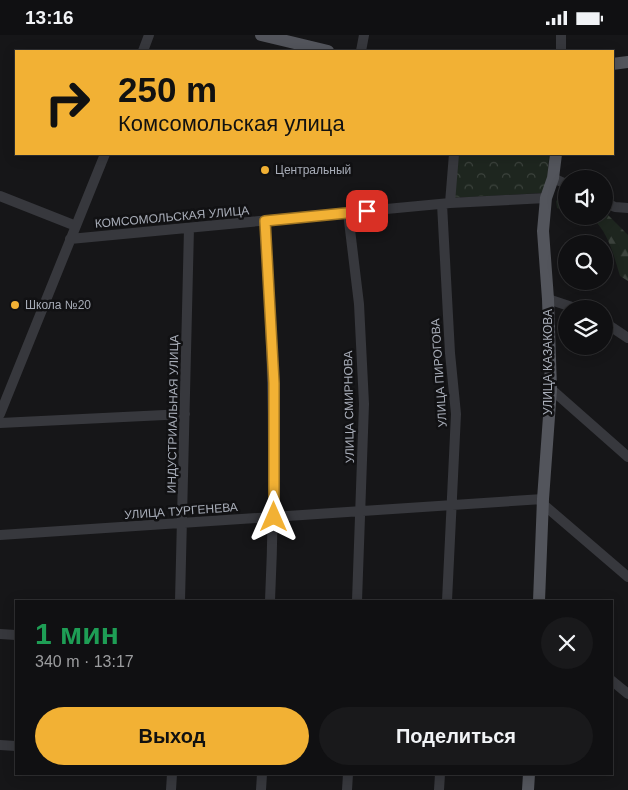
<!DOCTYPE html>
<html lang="ru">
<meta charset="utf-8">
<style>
:root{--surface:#101012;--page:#19191b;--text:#f1f3f6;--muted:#9c9d9f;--line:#303032;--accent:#f2b134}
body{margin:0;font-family:Arial,sans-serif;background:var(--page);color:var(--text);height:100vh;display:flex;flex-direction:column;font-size:19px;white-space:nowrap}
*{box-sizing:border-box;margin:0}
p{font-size:16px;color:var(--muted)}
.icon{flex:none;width:28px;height:28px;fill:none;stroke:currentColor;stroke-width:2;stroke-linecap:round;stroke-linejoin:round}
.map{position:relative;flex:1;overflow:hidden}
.details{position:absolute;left:15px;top:565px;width:598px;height:175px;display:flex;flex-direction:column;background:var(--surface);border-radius:0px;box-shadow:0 2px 12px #0003,0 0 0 1px var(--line)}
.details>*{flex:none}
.top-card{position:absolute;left:15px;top:15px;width:599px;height:105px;border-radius:0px;box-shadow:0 2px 12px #0003,0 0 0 1px var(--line);background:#f2b134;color:#111;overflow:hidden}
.controls{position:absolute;left:558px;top:135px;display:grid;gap:10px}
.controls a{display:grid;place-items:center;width:55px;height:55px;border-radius:50%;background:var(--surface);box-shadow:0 2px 12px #0003,0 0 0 1px var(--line);font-size:25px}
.pin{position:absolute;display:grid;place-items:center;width:42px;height:42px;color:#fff;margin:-21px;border-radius:10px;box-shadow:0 2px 8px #0006}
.me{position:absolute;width:55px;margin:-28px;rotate:0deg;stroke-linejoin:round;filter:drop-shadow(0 0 4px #0008)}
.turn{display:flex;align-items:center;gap:18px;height:105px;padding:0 20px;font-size:22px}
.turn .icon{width:65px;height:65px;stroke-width:2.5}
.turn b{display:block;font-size:35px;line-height:42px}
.round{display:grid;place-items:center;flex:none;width:52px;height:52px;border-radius:26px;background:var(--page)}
.overview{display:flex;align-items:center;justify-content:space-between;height:85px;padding:0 20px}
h1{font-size:30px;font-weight:600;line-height:38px;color:#1e9e55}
.cta{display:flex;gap:10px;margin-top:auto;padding:10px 20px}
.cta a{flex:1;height:58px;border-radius:30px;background:var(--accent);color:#111;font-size:20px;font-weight:600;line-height:58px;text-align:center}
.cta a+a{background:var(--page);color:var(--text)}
.status{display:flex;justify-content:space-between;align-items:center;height:35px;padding:0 25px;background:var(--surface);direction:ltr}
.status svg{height:14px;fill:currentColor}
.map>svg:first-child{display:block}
</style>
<div class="status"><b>13:16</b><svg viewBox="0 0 49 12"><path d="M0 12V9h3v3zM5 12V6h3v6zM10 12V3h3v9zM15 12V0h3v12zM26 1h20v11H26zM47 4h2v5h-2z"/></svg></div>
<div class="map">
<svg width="628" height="755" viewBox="0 0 628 755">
<defs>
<pattern id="forest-firs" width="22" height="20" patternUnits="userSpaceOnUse" patternTransform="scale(1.25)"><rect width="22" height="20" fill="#1e261f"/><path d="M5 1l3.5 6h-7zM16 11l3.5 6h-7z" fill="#3c433d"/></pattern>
<pattern id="park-crowns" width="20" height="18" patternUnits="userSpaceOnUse" patternTransform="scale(1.25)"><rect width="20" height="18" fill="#1e261f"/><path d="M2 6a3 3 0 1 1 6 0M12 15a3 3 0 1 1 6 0" fill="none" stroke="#3c433d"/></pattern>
</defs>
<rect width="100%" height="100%" fill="#161618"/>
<path fill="url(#forest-firs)" d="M564 160H566L565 176 557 173 556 166Z
M604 176 628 200V246L620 241C613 218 609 199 591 181H604Z"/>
<path fill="url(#park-crowns)" d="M456 119H549L547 150 541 158 453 163Z"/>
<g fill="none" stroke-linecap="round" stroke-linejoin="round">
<path stroke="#37383d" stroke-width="10" d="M561 0V16
M143 16 149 0
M361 16 364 0
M553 143 566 149
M0 161 76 191
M604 167 615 172 628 173
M450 168 454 119
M442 169 450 318 456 379 447 566
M348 178 359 269 364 369 357 566
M265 186C273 313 276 439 270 566
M70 204 450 168 546 163
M548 264 578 274
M604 287 628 303
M551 354 628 422
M0 379 105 119
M0 388 185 379
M544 470 628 542
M0 500 543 464
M180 566 189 193
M0 599 16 600
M611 645 628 659
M0 710 16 711
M171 755 172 739
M261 755 262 739
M347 755 348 739
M439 755 440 739"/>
<path stroke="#53555c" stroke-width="12" d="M261 0 328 16
M612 29 628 27
M539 566 543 464 551 354 548 264 543 196 546 163 553 143 556 119
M528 755 529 739"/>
</g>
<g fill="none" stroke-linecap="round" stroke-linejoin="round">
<defs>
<path id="route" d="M274 482V348L265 186 367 176"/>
</defs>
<use href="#route" stroke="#9d7322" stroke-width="12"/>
<use href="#route" stroke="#f2b134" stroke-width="9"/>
</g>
<g fill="#f2b134" stroke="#111113" stroke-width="2">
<circle cx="265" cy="135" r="5"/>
<circle cx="15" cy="270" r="5"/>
</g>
<g text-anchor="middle" stroke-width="5" stroke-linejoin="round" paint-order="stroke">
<g font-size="12" fill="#a8adb8" stroke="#111113" text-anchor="start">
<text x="275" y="139">Центральный</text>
<text x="25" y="274">Школа №20</text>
</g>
<g font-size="12" fill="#a8adb8" stroke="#111113">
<text transform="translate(172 182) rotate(-5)" y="4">КОМСОМОЛЬСКАЯ УЛИЦА</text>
<text transform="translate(548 327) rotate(-90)" y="4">УЛИЦА КАЗАКОВА</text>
<text transform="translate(439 338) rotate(-94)" y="4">УЛИЦА ПИРОГОВА</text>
<text transform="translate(349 372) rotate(-91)" y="4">УЛИЦА СМИРНОВА</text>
<text transform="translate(173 379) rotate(-89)" y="4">ИНДУСТРИАЛЬНАЯ УЛИЦА</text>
<text transform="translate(181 476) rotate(-4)" y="4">УЛИЦА ТУРГЕНЕВА</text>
</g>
</g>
</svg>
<div class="controls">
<a><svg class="icon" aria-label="sound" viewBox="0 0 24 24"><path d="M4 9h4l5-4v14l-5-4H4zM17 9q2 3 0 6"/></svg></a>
<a><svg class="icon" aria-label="search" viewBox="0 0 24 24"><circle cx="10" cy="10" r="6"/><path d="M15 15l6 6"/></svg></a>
<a><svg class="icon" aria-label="layers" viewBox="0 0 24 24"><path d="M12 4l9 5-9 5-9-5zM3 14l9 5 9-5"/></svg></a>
</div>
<div class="pin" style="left:367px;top:176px;background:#d93025"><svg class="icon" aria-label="arrive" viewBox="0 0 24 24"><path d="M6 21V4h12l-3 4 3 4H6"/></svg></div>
<svg class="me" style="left:274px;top:482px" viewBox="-20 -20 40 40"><path d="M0-17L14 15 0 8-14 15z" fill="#f2b134" stroke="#fff" stroke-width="4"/></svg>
<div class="top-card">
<div class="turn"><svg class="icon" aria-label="right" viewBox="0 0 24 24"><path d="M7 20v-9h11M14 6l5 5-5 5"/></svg><div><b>250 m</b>Комсомольская улица</div></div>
</div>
<section class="details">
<div class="overview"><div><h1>1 мин</h1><p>340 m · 13:17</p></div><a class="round"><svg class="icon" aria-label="close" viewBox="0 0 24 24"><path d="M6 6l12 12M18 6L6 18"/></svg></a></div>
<div class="cta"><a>Выход</a><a>Поделиться</a></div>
</section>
</div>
